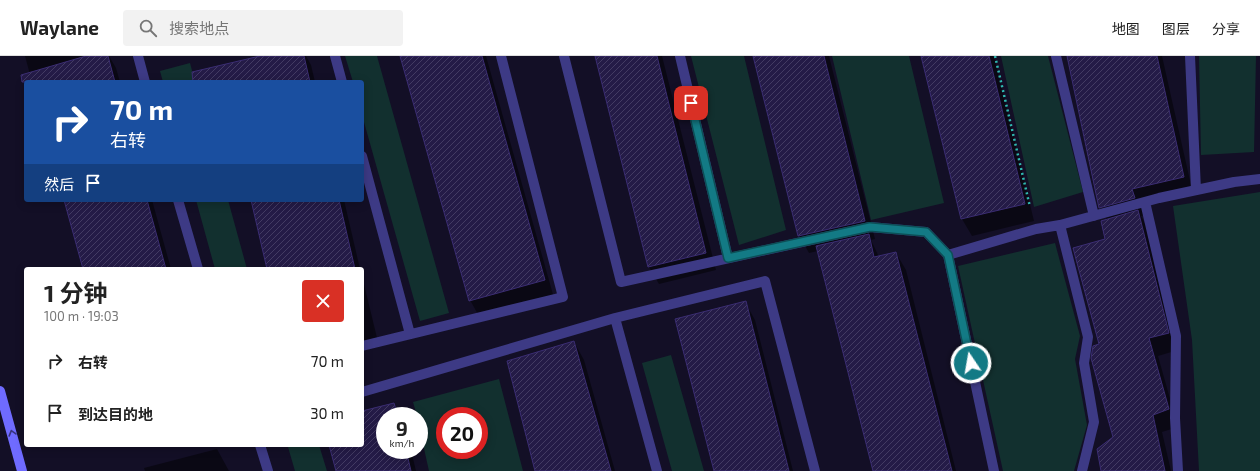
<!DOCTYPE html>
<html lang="zh">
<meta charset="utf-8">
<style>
:root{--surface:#fff;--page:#f2f2f2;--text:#222;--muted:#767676;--line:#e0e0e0}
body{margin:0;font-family:"Exo 2","Noto Sans SC",sans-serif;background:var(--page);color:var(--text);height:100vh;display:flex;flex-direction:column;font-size:15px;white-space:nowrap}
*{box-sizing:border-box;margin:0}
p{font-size:13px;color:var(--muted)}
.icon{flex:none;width:22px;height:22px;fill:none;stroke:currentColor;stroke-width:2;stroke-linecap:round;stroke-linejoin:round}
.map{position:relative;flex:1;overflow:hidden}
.drawer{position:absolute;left:24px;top:211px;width:340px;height:180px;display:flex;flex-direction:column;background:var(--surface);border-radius:4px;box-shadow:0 2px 10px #0003}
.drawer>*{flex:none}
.guide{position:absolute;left:24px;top:24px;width:340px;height:122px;border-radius:4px;box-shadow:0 2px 10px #0003;background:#1a4fa0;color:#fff;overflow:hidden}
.speed{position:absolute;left:376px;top:351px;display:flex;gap:8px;font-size:20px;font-weight:700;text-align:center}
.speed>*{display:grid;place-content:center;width:52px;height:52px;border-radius:50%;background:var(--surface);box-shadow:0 2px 10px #0003;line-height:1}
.speed small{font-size:10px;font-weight:400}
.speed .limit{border:6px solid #d22;background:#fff;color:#111}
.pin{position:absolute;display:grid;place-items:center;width:34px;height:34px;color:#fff;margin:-17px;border-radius:8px;box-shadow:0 2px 6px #0006}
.me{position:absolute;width:44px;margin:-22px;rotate:348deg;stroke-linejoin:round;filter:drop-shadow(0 0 3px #0008)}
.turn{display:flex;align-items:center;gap:14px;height:84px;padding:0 20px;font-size:18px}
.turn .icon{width:52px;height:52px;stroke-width:2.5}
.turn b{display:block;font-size:28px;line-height:34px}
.then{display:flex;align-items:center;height:38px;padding:0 20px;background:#0003;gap:8px;font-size:15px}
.round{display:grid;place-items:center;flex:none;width:42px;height:42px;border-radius:4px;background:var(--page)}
.headline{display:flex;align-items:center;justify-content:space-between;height:68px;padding:0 20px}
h1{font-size:24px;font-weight:700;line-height:30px}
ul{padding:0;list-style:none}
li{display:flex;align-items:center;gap:12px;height:52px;padding:0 20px}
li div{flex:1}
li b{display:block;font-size:15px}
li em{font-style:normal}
header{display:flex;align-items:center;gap:24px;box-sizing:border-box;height:56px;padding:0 20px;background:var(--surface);border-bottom:1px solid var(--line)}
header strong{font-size:19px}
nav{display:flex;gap:22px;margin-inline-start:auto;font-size:14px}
.search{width:280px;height:36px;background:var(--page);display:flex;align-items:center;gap:10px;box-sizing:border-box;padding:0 14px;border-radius:4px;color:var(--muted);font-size:15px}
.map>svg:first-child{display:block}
</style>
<header>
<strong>Waylane</strong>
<div class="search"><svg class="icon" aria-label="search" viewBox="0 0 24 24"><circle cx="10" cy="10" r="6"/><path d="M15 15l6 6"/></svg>搜索地点</div>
<nav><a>地图</a><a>图层</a><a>分享</a></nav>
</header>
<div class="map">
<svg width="1260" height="415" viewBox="0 0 1260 415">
<defs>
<pattern id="building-hatch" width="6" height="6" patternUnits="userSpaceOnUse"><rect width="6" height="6" fill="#241b47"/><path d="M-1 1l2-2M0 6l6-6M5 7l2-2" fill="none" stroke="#433b63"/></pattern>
</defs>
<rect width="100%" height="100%" fill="#130f26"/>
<path fill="#12302f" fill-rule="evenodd" d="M345 0H377L449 257 420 265 362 59V26H353Z
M691 0H744L786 174 739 189Z
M832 0H909L944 147 871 164Z
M1001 0H1048L1083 136 1034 151Z
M1199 0H1256L1254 96 1201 99Z
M190 7 195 26H163L160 15Z
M1260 136V415H1199L1192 284 1173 150Z
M196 144H228L247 213H215Z
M1055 187 1080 280 1075 303 1087 369 1074 415H1003L958 210Z
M671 299 704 415H672L642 307Z
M499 323 523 415H429L419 370V360H417L413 346ZM445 360H479V394H445Z
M295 389H319L327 415H295L288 391Z"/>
<path fill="#0007" d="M25 0H109L116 12 120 26H32Z
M264 0H306L311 9 315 26H223Z
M401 0H486L554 242 480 262 470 244Z
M596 0H662L716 214 659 228 649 211Z
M754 0H829L875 183 871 184 879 201 896 197 906 214 956 415H874L818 195 809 197 799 179Z
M922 0H994L1034 165 972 180 962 163Z
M1068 0H1162L1193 138 1141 150 1144 159 1141 160 1148 173 1178 294 1158 300 1178 371 1162 376 1171 415H1102L1114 381 1100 288 1107 164 1100 151Z
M65 144H152L171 213H84Z
M252 144H344L360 213H268Z
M362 220 379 290 362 294Z
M745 246 755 264 793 415H715Z
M574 286 584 304 615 415H536Z
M394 348 401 360H385V394H411L416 415H337L330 389H362V356Z
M217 393 229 415H145L144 412Z"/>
<path fill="url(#building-hatch)" stroke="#3b2d73" d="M86 0H108L115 26H22L21 19Z
M260 0H304L310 26H193L192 16Z
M400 0H482L545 224 469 245Z
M595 0H657L706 197 648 211Z
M753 0H824L865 165 798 180Z
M921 0H989L1025 148 961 163Z
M1067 0H1157L1184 121 1132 133 1135 142 1099 152Z
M64 144H147L166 213H83Z
M251 144H339L355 213H267Z
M1138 154 1169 277 1149 282 1169 353 1153 359 1165 415H1101L1097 393 1113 381 1091 302 1093 290 1099 288 1073 192 1105 183 1101 165Z
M869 178 874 201 896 196 952 415H873L816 190Z
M746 245 789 415H714L675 263Z
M574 285 611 415H535L507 305Z
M394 347 398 360H385V394H406L411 415H336L329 389H362V355Z"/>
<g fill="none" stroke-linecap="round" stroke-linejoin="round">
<path stroke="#2fb8b0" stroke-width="2.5" stroke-dasharray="2 3" stroke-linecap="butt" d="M995 0 1030 151"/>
<path stroke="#3d3a85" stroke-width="10" d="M138 0 145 26
M335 0 342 26
M564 0 621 226 870 171 926 176 948 199 1036 173 1060 169 1159 142 1234 126 1260 123
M680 0 728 202
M1056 0 1094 160
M1190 0 1196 134
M362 100 410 278
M178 144 198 213
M1145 146 1176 280 1175 362 1178 415
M1060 169 1088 281 1084 307 1094 366 1082 415
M948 199 994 415
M615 262 765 225 815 415
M362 290 563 241 501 0
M362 336 615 262 657 415
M260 389 268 415"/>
<path stroke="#6f6bff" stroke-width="10" d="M0 335 22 415"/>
</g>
<defs><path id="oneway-chevron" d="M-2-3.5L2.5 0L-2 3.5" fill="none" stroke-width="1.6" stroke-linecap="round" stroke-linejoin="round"/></defs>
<use stroke="#38347d" href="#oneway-chevron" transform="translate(12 377) rotate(-106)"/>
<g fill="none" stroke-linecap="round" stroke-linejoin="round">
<defs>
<path id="route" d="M691 47 728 202 870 171 926 176 948 199 971 307"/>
</defs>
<use href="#route" stroke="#0c4f56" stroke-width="10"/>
<use href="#route" stroke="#137a85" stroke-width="7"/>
</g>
</svg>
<div class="speed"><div>9<small>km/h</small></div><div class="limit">20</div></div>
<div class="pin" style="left:691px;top:47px;background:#d93025"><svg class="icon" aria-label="arrive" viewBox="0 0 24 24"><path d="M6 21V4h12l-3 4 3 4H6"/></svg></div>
<svg class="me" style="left:971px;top:307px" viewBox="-20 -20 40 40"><circle r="17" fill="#137a85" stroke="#fff" stroke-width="3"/><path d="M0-11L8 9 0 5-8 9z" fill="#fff"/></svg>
<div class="guide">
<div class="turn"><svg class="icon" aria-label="right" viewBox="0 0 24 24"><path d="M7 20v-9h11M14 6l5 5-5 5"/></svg><div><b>70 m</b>右转</div></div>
<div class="then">然后<svg class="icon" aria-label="arrive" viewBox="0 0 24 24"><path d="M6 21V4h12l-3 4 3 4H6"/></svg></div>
</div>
<section class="drawer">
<div class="headline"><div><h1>1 分钟</h1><p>100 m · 19:03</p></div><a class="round" style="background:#d93025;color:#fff"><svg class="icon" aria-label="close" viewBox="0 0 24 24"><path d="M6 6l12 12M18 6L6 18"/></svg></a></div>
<ul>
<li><svg class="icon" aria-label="right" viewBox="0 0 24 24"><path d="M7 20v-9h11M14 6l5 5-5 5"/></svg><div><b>右转</b></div><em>70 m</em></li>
<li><svg class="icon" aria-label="arrive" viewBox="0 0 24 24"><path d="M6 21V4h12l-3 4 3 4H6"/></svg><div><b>到达目的地</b></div><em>30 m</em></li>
</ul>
</section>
</div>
